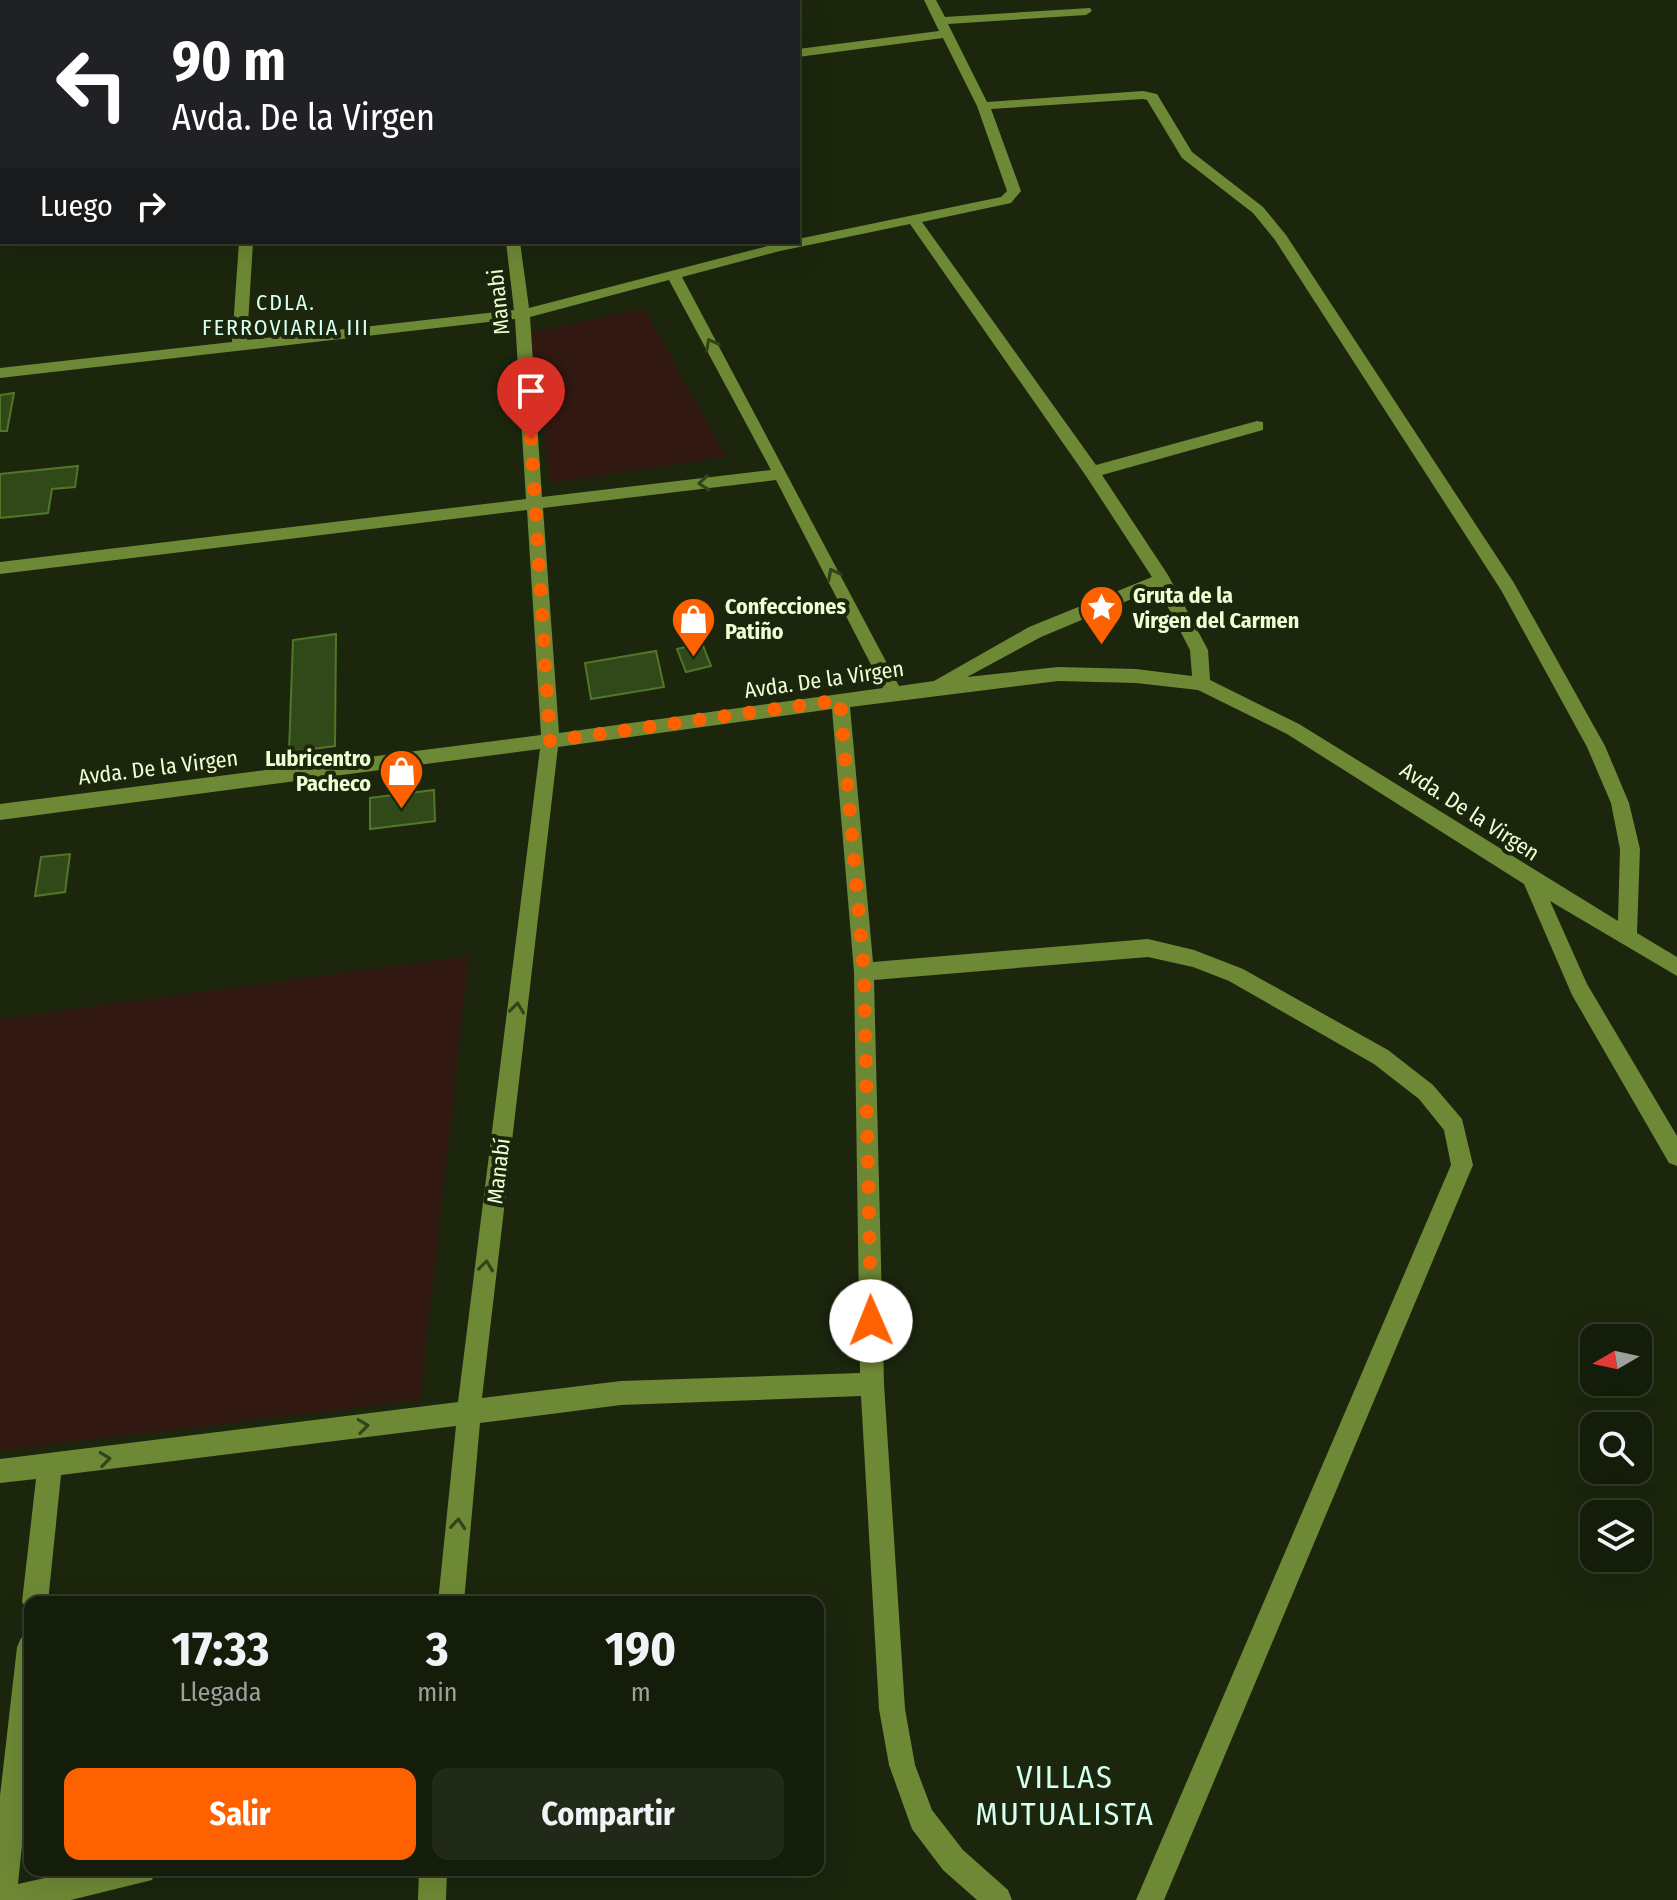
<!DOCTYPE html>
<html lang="es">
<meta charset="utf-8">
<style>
:root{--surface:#141c0a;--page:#212918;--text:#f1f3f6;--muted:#9da19c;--line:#333a2b;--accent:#fe6100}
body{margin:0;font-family:"Fira Sans Condensed",sans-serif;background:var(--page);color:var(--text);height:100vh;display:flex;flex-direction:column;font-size:30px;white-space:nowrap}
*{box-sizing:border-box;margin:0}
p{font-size:26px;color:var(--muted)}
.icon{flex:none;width:44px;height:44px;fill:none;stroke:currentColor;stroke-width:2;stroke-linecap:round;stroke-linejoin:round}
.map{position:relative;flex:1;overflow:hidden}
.details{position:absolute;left:24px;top:1596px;width:800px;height:280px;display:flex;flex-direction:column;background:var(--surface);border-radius:16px;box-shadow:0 8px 32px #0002,0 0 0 2px var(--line)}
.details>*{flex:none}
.hud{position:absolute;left:0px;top:0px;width:800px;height:244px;box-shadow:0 8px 32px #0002,0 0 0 2px var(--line);background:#202124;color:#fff;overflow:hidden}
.needle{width:52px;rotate:261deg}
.buttons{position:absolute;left:1580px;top:1324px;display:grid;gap:16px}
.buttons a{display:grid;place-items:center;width:72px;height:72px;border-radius:16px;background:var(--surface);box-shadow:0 8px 32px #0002,0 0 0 2px var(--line);font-size:40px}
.pin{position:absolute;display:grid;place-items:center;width:68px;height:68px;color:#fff;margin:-82px -34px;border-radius:50% 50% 50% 0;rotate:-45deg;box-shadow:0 0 8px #0007}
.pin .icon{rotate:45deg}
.me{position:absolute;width:88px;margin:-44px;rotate:359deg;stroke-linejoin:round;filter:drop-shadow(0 0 6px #0008)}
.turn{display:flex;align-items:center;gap:28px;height:168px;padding:0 40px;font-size:36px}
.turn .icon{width:104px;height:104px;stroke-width:2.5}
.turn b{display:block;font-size:56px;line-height:68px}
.then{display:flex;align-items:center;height:76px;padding:0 40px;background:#0003;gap:16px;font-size:30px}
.eta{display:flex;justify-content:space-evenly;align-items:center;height:136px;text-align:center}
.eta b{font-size:48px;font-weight:700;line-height:56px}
.button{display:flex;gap:16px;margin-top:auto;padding:16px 40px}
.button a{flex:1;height:92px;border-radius:16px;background:var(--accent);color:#fff;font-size:32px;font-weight:700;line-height:92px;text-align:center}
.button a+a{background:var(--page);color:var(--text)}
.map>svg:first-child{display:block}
</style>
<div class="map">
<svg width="1677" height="1900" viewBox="0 0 1677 1900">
<rect width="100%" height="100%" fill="#1b260d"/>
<path fill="#311810" d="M644 308 726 457 551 483 528 333Z
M469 956 420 1400 0 1451V1019Z"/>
<path fill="#314918" stroke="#517628" stroke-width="2" d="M14 393 7 431H0V395Z
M78 466 75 487 52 489 48 513 0 518V474Z
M336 634 335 746 289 752 293 640Z
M702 643 711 666 686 672 677 649Z
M656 651 664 687 591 699 585 663Z
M434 790 435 821 370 829V798Z
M70 854 65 892 35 896 41 857Z"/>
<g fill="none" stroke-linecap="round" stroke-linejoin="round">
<path fill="#6e8935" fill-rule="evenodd" d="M258 0H270V2H258Z
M481 0H493L494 2H482Z
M703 0H715V2H703Z
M924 0H936L945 17 1090 8 1092 11 1086 15 948 24 987 102 1143 91 1157 94 1192 152 1263 207 1286 235 1514 583 1605 746 1629 803 1640 849 1637 933 1677 957V976L1550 901 1587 984 1677 1136V1166L1669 1163 1572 995 1524 884 1287 734 1198 690 1136 683 1058 681 850 707 873 962 1148 939 1194 950 1243 969 1388 1050 1433 1085 1462 1119 1473 1165 1164 1900H1136L1451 1165 1444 1130 1419 1099 1374 1064 1229 981 1193 967 1148 957 874 980 884 1384 905 1709 915 1765 932 1810 963 1850 1008 1890 1012 1900H977L943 1870 912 1829 889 1765 879 1709 861 1396 621 1405 480 1423 464 1602H438L456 1426 61 1475 48 1602H30V1613L22 1602 36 1479 0 1483V1459L458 1402 540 749 0 820V804L541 735 527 510 0 574V562L526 499 515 319 0 378V368L232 342 239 242H253L247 340 514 310 506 242H520L529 308 779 243 798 242V239L1001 197 1007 191 977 106 943 38 798 57V49L939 31ZM1143 99 1147 100 1182 158 1253 213 1275 240 1501 590 1587 747 1611 803 1620 849 1618 921 1299 724 1210 680 1208 650 1168 575 1102 475 1263 430V422L1257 421 1096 465 922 222 1011 203 1021 191 991 109ZM910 224 1086 476 1152 577 1029 627 934 681 899 686 682 277 780 251ZM669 280 771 470 542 497 530 317ZM776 480 883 688 559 733 543 508ZM1158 588 1190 650 1192 676 1136 669 1058 667 967 677 1041 637ZM832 709 854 972 860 1373 621 1381 482 1398 558 747Z
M2 78V93L0 94V79Z
M30 1634V1768L18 1884 80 1870H156L152 1880 71 1900H0V1796L17 1647 21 1638Z
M419 1870H447L446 1900H418Z"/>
</g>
<defs><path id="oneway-chevron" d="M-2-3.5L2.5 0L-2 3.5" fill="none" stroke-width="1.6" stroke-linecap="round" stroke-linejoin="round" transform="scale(2)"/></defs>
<g stroke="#344419">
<use href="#oneway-chevron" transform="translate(711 344) rotate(-118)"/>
<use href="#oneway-chevron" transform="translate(704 483) rotate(174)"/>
<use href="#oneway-chevron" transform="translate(833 574) rotate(-117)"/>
<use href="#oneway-chevron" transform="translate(517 1008) rotate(-83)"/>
<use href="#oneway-chevron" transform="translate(486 1266) rotate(-83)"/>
<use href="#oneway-chevron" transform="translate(363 1426) rotate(-7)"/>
<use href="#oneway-chevron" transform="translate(105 1459) rotate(-7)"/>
<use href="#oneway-chevron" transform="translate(458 1524) rotate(-85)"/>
</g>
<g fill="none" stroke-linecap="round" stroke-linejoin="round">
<path stroke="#fe6100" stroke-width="14" stroke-dasharray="0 25.2" d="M531 439 550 741 840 700 864 972 871 1321"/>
</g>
<defs>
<symbol id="sight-pin" viewBox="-11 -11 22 30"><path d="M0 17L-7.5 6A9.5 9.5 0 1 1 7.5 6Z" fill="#fe6100" stroke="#1b260d"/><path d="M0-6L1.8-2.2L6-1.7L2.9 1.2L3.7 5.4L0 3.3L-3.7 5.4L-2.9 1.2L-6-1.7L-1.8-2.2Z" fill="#fff"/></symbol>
<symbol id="shop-pin" viewBox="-11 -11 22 30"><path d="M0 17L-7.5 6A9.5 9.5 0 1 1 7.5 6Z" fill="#fe6100" stroke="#1b260d"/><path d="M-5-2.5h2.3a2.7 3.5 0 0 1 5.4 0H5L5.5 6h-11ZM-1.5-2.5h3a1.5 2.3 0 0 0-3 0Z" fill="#fff"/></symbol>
</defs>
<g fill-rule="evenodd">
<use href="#sight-pin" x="1076" y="582" width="51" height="69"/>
<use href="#shop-pin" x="668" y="594" width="51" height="69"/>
<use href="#shop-pin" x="376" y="746" width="51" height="69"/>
</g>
<g text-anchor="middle" stroke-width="8" stroke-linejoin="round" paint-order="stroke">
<g font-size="22" letter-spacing="2" fill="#d5fff0" stroke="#1b260d">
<text x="286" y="310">CDLA.<tspan x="286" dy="25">FERROVIARIA III</tspan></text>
</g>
<g font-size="22" fill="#edffd3" stroke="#1b260d">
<text transform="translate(498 302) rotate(-96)" y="8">Manabi</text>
<text transform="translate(824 679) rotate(-8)" y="8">Avda. De la Virgen</text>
<text transform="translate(158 767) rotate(-7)" y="8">Avda. De la Virgen</text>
<text transform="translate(1470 811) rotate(33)" y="8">Avda. De la Virgen</text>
<text transform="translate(498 1171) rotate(-83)" y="8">Manabí</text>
</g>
<g font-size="22" font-weight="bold" fill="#edffd3" stroke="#1b260d" text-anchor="start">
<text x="1133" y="603">Gruta de la<tspan x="1133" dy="25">Virgen del Carmen</tspan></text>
<text x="725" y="614">Confecciones<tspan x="725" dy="25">Patiño</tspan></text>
<text x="371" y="766" text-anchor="end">Lubricentro<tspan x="371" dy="25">Pacheco</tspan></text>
</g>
<g font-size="32" letter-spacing="2" fill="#d5fff0" stroke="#1b260d">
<text x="1065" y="1788">VILLAS<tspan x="1065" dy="37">MUTUALISTA</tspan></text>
</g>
</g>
</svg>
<div class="buttons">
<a><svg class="needle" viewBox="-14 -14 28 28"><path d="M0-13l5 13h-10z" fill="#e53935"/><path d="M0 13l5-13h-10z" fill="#9da19c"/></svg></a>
<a><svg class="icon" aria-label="search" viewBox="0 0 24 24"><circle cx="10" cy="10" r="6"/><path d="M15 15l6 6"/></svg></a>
<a><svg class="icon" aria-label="layers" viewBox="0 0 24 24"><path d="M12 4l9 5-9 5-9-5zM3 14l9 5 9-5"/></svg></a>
</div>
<div class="pin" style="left:531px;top:439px;background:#d93025"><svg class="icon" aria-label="arrive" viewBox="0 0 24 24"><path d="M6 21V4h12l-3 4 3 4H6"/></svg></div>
<svg class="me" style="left:871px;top:1321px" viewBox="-20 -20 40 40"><circle r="19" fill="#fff"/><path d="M0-13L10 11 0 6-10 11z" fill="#fe6100"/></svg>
<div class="hud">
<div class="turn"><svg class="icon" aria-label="left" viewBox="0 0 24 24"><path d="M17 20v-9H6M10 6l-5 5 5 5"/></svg><div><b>90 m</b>Avda. De la Virgen</div></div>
<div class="then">Luego<svg class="icon" aria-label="right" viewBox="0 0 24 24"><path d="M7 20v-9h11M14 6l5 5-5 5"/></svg></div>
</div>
<section class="details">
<div class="eta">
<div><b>17:33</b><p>Llegada</p></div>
<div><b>3</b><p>min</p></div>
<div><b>190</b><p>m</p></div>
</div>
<div class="button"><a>Salir</a><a>Compartir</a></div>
</section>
</div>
